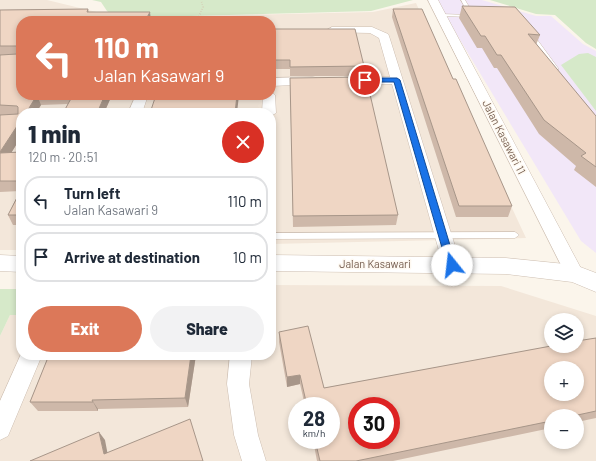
<!DOCTYPE html>
<meta charset="utf-8">
<style>
:root{--surface:#fff;--page:#f2f2f3;--text:#1f2937;--muted:#747a83;--line:#e0e1e3;--accent:#dc7859}
body{margin:0;font-family:Barlow,sans-serif;background:var(--page);color:var(--text);height:100vh;display:flex;flex-direction:column;font-size:15px;white-space:nowrap}
*{box-sizing:border-box;margin:0}
p{font-size:13px;color:var(--muted)}
.icon{flex:none;width:22px;height:22px;fill:none;stroke:currentColor;stroke-width:2;stroke-linecap:round;stroke-linejoin:round}
.map{position:relative;flex:1;overflow:hidden}
.sheet{position:absolute;left:16px;top:108px;width:260px;height:252px;display:flex;flex-direction:column;background:var(--surface);border-radius:16px;box-shadow:0 2px 6px #0003}
.sheet>*{flex:none}
.banner{position:absolute;left:16px;top:16px;width:260px;height:84px;border-radius:16px;box-shadow:0 2px 6px #0003;background:#dc7859;color:#fff;overflow:hidden}
.fabs{position:absolute;left:544px;top:313px;display:grid;gap:8px}
.fabs a{display:grid;place-items:center;width:40px;height:40px;border-radius:50%;background:var(--surface);box-shadow:0 2px 6px #0003;font-size:20px}
.speed{position:absolute;left:288px;top:397px;display:flex;gap:8px;font-size:20px;font-weight:700;text-align:center}
.speed>*{display:grid;place-content:center;width:52px;height:52px;border-radius:50%;background:var(--surface);box-shadow:0 2px 6px #0003;line-height:1}
.speed small{font-size:10px;font-weight:400}
.speed .limit{border:6px solid #d22;background:#fff;color:#111}
.pin{position:absolute;display:grid;place-items:center;width:34px;height:34px;color:#fff;margin:-17px;border:2px solid #fff;border-radius:50%;box-shadow:0 1px 4px #0007}
.me{position:absolute;width:44px;margin:-22px;rotate:344deg;stroke-linejoin:round;filter:drop-shadow(0 0 3px #0008)}
.turn{display:flex;align-items:center;gap:14px;height:84px;padding:0 12px;font-size:18px}
.turn .icon{width:52px;height:52px;stroke-width:2.5}
.turn b{display:block;font-size:28px;line-height:34px}
.round{display:grid;place-items:center;flex:none;width:42px;height:42px;border-radius:21px;background:var(--page)}
.headline{display:flex;align-items:center;justify-content:space-between;height:68px;padding:0 12px}
h1{font-size:24px;font-weight:800;line-height:30px}
.action{display:flex;gap:8px;margin-top:auto;padding:8px 12px}
.action a{flex:1;height:46px;border-radius:24px;background:var(--accent);color:#fff;font-size:16px;font-weight:800;line-height:46px;text-align:center}
.action a+a{background:var(--page);color:var(--text)}
ul{padding:0;list-style:none}
li{display:flex;align-items:center;gap:12px;height:50px;margin:0 8px 6px;padding:0 4px;border:2px solid var(--line);border-radius:16px}
li div{flex:1}
li b{display:block;font-size:15px}
li em{font-style:normal}
.map>svg:first-child{display:block}
</style>
<div class="map">
<svg width="596" height="461" viewBox="0 0 596 461">
<rect width="100%" height="100%" fill="#fbf5eb"/>
<path fill="#f3e7da" fill-rule="evenodd" d="M0 0H47L121 18 373 12 416 3 526 238 271 244V113H21V250H0ZM21 21H271V95H21Z
M271 285 501 286 596 316V461H0V336L10 315H21V355H271ZM551 320H577V346H551ZM551 368H577V394H551ZM297 406H331V440H297ZM357 406H391V440H357ZM551 416H577V442H551Z"/>
<path fill="#f2e7f8" d="M436 0H482L536 16H551L583 44 596 51V253L581 241Z"/>
<path fill="#d6e9c9" d="M92 0H413L371 11 117 18 107 11 101 2Z
M490 0H596V49L586 43 555 15 536 14Z
M588 53 596 57V111L561 65 579 54Z
M0 289H21V315H10L0 336Z"/>
<g fill="none" stroke-linecap="round" stroke-linejoin="round">
<defs>
<path id="service" d="M461 0H465L474 15 473 17 439 16V15L441 14 469 15Z
M529 34H533L558 68V70H554L529 35Z
M515 232 519 235 515 238 271 239V233Z"/>
<path id="minor" d="M428 0H438L584 274 582 279 575 281 568 279Z
M332 27H372L388 34 389 36 461 265 458 270 452 272 446 270 443 265 392 84 345 85 341 84 339 81 341 78 345 77H390L379 38 370 33 328 32 327 30Z
M313 77 317 78 319 81 317 84 271 86V78Z
M271 92 275 95 276 113 271 116V113H262L263 95H271Z
M136 95H148L142 113H128Z
M21 354V355H42L8 436 0 440V401Z
M230 355H252L249 384 258 435 266 461H242L234 435 227 384Z"/>
<path id="tertiary" d="M0 255 21 256V272L0 271Z
M271 255 506 258 575 265 596 273V292L572 282 506 274 271 271Z"/>
</defs>
<use href="#service" stroke="#cdbeb1" stroke-width="1"/>
<use href="#minor" stroke="#cdbeb1" stroke-width="1"/>
<use href="#tertiary" stroke="#cdbeb1" stroke-width="1"/>
<path stroke="#d4b9a7" stroke-width="1.5" stroke-dasharray="0.5 2" stroke-linecap="butt" d="M197 21 203 7 201 0"/>
<use href="#service" fill="#fff" fill-rule="evenodd"/>
<use href="#minor" fill="#fff" fill-rule="evenodd"/>
<use href="#tertiary" fill="#fff" fill-rule="evenodd"/>
</g>
<path fill="#ceb8a9" d="M462 6 540 35 536 45 596 116V187L574 170 576 166 539 134 497 68H494L482 48H477L459 18Z
M88 9 89 12 151 21 21 95H112L104 113H63L68 104 41 105 11 153 21 152V225H13L8 215 20 191 0 192V115H8H0V10Z
M393 9 453 79 512 206 508 217H456L392 17Z
M271 29 364 66 363 76H290V69H271Z
M290 78 398 215 396 225 293 227Z
M279 332 324 388 596 338V418L577 422V416H551V428L393 461H317L313 440H331V406H305L300 384 287 387 279 342Z
M49 355H196L188 407 98 409V411H38L30 402Z"/>
<path fill="#a79689" d="M150 12 151 21H145Z
M37 95 41 105 36 113H26Z
M105 95H112L104 113H97Z
M237 95H239L237 113H235Z
M21 120V137L5 163 0 152Z
M191 355H196L188 407 185 398Z
M300 375V384L287 387V377Z
M92 400 98 409V411L93 402Z
M99 432 105 440 109 461 104 454Z"/>
<path fill="#efd6c4" stroke="#a79689" fill-rule="evenodd" d="M462 6 515 7 540 35 528 34 596 116V167L581 156 586 153 544 120 501 55H497L485 36H481Z
M88 9 87 12H150L145 21H21V95H44H37L26 113H21V120L0 152V115L18 114V107L17 106 0 105V55L17 54 19 53 18 46H0V10Z
M393 9H422L453 79H456L512 206H459Z
M271 29H355L364 66 290 67V60H271Z
M366 77 398 215 293 216 290 78Z
M73 95H105L97 113H63Z
M156 95H237L235 113H150Z
M21 152V181H0V153Z
M21 190V215H8Z
M308 326 324 388 551 346H577V341L596 338V411L573 416H551V421L356 461H320L315 440H331V406H307L300 375 287 377 279 332ZM551 368H577V394H551ZM357 406H391V440H357Z
M49 355H191L185 398 92 400 93 402H30Z
M190 419 203 461H30L99 432 104 454Z"/>
<path fill="#1a73e8" stroke="#114b97" d="M365 78H397L400 80 456 265 455 267H448L447 265 394 82H363V79Z"/>
<g text-anchor="middle" stroke-width="3" stroke-linejoin="round" paint-order="stroke">
<g font-size="11" fill="#755d4f" stroke="#fef9f1">
<text transform="translate(504 137) rotate(63)" y="4">Jalan Kasawari 11</text>
<text x="375" y="268">Jalan Kasawari</text>
</g>
</g>
</svg>
<div class="fabs">
<a><svg class="icon" aria-label="layers" viewBox="0 0 24 24"><path d="M12 4l9 5-9 5-9-5zM3 14l9 5 9-5"/></svg></a>
<a>+</a>
<a>−</a>
</div>
<div class="speed"><div>28<small>km/h</small></div><div class="limit">30</div></div>
<div class="pin" style="left:365px;top:80px;background:#d93025"><svg class="icon" aria-label="arrive" viewBox="0 0 24 24"><path d="M6 21V4h12l-3 4 3 4H6"/></svg></div>
<svg class="me" style="left:452px;top:265px" viewBox="-20 -20 40 40"><circle r="19" fill="#fff"/><path d="M0-13L10 11 0 6-10 11z" fill="#1a73e8"/></svg>
<div class="banner">
<div class="turn"><svg class="icon" aria-label="left" viewBox="0 0 24 24"><path d="M17 20v-9H6M10 6l-5 5 5 5"/></svg><div><b>110 m</b>Jalan Kasawari 9</div></div>
</div>
<section class="sheet">
<div class="headline"><div><h1>1 min</h1><p>120 m · 20:51</p></div><a class="round" style="background:#d93025;color:#fff"><svg class="icon" aria-label="close" viewBox="0 0 24 24"><path d="M6 6l12 12M18 6L6 18"/></svg></a></div>
<ul>
<li><svg class="icon" aria-label="left" viewBox="0 0 24 24"><path d="M17 20v-9H6M10 6l-5 5 5 5"/></svg><div><b>Turn left</b><p>Jalan Kasawari 9</p></div><em>110 m</em></li>
<li><svg class="icon" aria-label="arrive" viewBox="0 0 24 24"><path d="M6 21V4h12l-3 4 3 4H6"/></svg><div><b>Arrive at destination</b></div><em>10 m</em></li>
</ul>
<div class="action"><a>Exit</a><a>Share</a></div>
</section>
</div>
